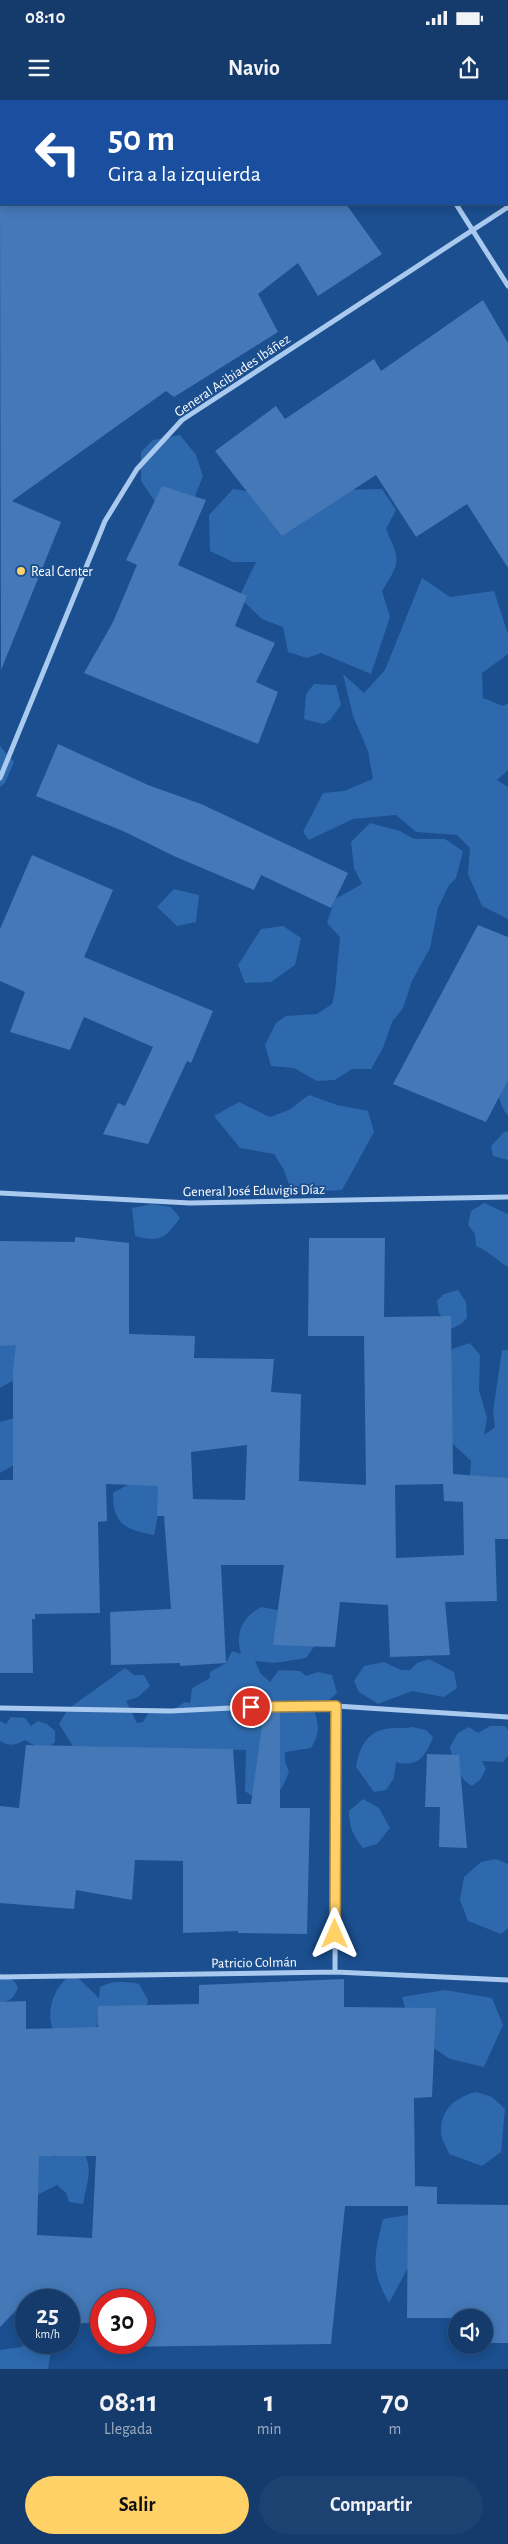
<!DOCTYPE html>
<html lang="es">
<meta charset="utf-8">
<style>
:root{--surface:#143b6b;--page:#1d4271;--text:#f1f3f6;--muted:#9dadc1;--line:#33557e;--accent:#ffd166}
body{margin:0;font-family:"Alegreya Sans",sans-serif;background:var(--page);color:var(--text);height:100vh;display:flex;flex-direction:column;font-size:19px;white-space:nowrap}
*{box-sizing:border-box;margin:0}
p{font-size:16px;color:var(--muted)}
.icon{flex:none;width:28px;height:28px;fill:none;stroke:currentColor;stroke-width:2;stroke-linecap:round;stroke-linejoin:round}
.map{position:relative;height:2269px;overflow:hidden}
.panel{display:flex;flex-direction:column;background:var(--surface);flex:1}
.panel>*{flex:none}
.banner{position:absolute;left:0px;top:0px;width:509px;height:105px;box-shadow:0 2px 12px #0003,0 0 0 1px var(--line);background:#1a4fa0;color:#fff;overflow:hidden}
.tools{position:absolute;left:448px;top:2209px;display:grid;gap:10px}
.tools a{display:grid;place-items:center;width:45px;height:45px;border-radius:50%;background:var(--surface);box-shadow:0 2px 12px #0003,0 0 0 1px var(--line);font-size:25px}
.speed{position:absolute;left:15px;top:2189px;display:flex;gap:10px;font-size:25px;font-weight:700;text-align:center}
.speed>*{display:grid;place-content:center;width:65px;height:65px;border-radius:50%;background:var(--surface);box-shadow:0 2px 12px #0003,0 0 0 1px var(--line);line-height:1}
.speed small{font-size:12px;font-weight:400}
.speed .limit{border:8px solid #d22;background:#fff;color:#111}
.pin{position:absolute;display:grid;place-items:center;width:42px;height:42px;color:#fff;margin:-21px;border:2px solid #fff;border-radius:50%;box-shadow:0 1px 5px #0007}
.me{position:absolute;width:55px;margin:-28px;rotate:0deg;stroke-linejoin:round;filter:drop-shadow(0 0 4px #0008)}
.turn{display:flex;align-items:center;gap:18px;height:105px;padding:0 25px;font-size:22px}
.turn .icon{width:65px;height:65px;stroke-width:2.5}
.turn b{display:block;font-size:35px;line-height:42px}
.eta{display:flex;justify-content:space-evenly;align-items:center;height:85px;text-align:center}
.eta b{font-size:30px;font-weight:700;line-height:35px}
.primary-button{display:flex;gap:10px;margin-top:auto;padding:10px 25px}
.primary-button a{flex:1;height:58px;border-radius:30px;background:var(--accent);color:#111;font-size:20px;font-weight:700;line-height:58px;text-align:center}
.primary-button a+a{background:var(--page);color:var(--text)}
.status{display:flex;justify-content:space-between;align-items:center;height:35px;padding:0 25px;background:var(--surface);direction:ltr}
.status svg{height:14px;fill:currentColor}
header{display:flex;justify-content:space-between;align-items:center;height:65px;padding:0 25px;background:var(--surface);font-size:22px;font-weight:700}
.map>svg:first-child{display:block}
</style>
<div class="status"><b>08:10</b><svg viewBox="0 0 49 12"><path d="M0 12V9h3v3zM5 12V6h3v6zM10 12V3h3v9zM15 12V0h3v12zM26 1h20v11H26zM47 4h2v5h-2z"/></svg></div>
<header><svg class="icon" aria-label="menu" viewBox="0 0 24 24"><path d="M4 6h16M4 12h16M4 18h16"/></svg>Navio<svg class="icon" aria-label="share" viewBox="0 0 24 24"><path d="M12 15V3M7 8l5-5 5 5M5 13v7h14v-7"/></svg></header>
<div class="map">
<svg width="508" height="2269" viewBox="0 0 508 2269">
<rect width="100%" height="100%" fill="#1b4f8f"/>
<path fill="#2e69ad" d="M180 335 196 355 203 376 192 404 156 403 141 381V352L153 340Z
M233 389 253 392 382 389 396 410 386 429C400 461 401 461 382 491L390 517 371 574 321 553 307 558 288 552 283 527 262 519 239 497 256 462H233L210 451 209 415Z
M422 478 450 497 494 491 508 534V554L482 573 483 598 503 606 508 603V670L497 680 508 687V819L482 806 468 774 470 748 457 735 416 732 396 715 353 719 309 740 303 732 323 693 344 691 373 679 368 651 353 616 343 574 364 593 385 570Z
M314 584 336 585 341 605 330 620 323 624 304 619 306 594Z
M0 646 14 662 5 683 0 687Z
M370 723 400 731 414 739H445L463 751 456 778 449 785 438 808 430 848 412 881 403 908 392 922 383 948 371 969H352L335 980 317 981 294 968 271 966 265 945 276 923 286 916 317 914 332 904 335 891 340 837 327 823 335 799 362 784 354 768 351 742Z
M174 789 199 795 196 822 177 826 157 807Z
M283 826 301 838 295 865 271 882 245 883 238 865 261 829Z
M508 959V1016C493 997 499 978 508 959Z
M309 995 337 1005 368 1011 374 1032 342 1090 292 1093 284 1070 274 1054 240 1048 214 1016 239 1002 270 1017 289 1010Z
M508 1031V1060L493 1056 491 1046 504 1032Z
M484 1103 508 1114V1167C496 1160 489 1151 476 1146L475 1134 468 1125 471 1111Z
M152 1104 171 1107 180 1118C166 1138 159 1143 135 1136L132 1108Z
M458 1190 466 1202 467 1218 461 1224 451 1229 439 1213 437 1201 444 1194Z
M0 1237 19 1243V1277L0 1288Z
M470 1243 480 1255 479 1290 487 1318 484 1335 495 1327 493 1312 502 1250H508V1381L469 1386 471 1361 452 1343 450 1329 452 1299 448 1273 452 1249Z
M25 1315 21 1361 0 1373V1322Z
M138 1379H157L163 1389 154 1435C125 1429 113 1425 113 1393Z
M262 1507 277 1510 300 1520 316 1544 306 1558 275 1563 255 1561 261 1574 270 1582 279 1570 300 1571 306 1576 318 1572 332 1575 337 1593 323 1605H312C319 1623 321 1631 311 1648L285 1652V1662L289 1671C282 1691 279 1696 258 1701L245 1691 246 1650 73 1646 59 1624 68 1609 125 1568 134 1575H144L150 1586 138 1597 126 1601 137 1623 143 1622 150 1611H171L185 1602 190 1603 192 1588 210 1578V1572L226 1563 232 1551 241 1554C235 1533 242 1516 262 1507Z
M429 1559 454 1572 457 1588 444 1597 412 1591 378 1604 359 1592 354 1581 364 1566 384 1562 401 1570H410L417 1563Z
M11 1617 25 1618 31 1626 38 1621 47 1624 55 1631V1642L47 1649 39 1648 25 1640C16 1645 10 1647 0 1641V1621L6 1624Z
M490 1626H505L508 1630V1656L503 1662 482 1661 486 1669 480 1680 472 1686C457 1677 453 1663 450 1647L458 1633 469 1627 478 1633Z
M412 1627 426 1630 433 1637C426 1656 418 1668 396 1662L394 1678 386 1690 374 1692 356 1667C359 1650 365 1633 385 1629 394 1627 403 1629 412 1627Z
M363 1699 379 1708 390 1728 377 1744 363 1748C353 1736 349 1726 349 1711Z
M496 1759 508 1764V1828L501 1834 468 1821 460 1800 464 1777 481 1762Z
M0 1873 14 1881 18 1887C15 1896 11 1902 0 1903Z
M68 1877H77L99 1898 100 1887C114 1880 124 1881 139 1884L148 1900 147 1905 109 1923 98 1922 94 1935 53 1930C46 1911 53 1890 68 1877Z
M445 1890 492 1898 503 1925 484 1967 450 1959 412 1934 402 1897Z
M477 1992 492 1997 505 2009 501 2052 482 2066 449 2054C447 2048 441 2039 441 2032 440 2009 457 1996 477 1992Z
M26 2029 55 2057 75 2038C95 2066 89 2073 83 2104L69 2102 66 2093 57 2085 14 2107Z
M413 2114 417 2151 389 2203C370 2169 374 2156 383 2119Z
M26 2241V2242L44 2243 51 2251 48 2269H0V2250L21 2247Z"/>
<path fill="#4478b7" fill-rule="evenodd" d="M0 104H346L382 154 318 196 298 163 258 194 278 232 174 297 166 291 12 401 61 422 1 570Z
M483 200 508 243V468L467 404 416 437 376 375 282 436 215 351 276 306 285 319 374 259 381 271Z
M162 386 206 400 178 465 247 496 235 526 275 543 256 582 278 592 258 644 84 573 113 522 137 465 126 460Z
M58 644 148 685 201 704 348 773 331 808 261 775 254 790 176 757 123 731 36 696Z
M32 755 113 790 84 857 213 911 191 963 187 961 148 1044 103 1034 118 1003 125 1006 153 947 84 917 70 950 10 932 25 892 0 881V829Z
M478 825 508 837V980L486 1022 393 984Z
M75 1137 129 1143V1234L195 1236 194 1258 274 1259 271 1292 301 1294 299 1381 366 1385 364 1236H308L309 1138H385L384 1217 451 1216 453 1374 508 1378V1439H495L497 1501 445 1502 450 1555 390 1557 388 1505 340 1502 335 1547 273 1545 284 1465H221L226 1563 180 1566V1563L111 1565 110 1512 171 1509 164 1416H157L158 1386 106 1384 107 1421 98 1422 100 1513 35 1514V1519H32L33 1573H0V1380H13V1270L16 1245 0 1246V1141L75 1142ZM247 1345 245 1400 193 1399 191 1352ZM443 1384 444 1401 463 1402 464 1455 396 1458 395 1385Z
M280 1610V1708H310L307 1834 238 1833V1831L183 1833V1761L135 1760 132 1800 76 1790 74 1809 0 1803V1706L19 1708 26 1645 233 1649 237 1704H251L264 1611Z
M427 1654 459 1655 467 1748 439 1747 440 1707H425Z
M344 1879V1907L436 1908 432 1997 414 1998 415 2086 437 2087V2104L508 2105V2243H484V2218H407L408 2106H345L331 2244 117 2247V2242H144V2200H101V2222L69 2224V2200H26L0 2227V1902L26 1901V1929L98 1927V1906L199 1904V1885ZM39 2056H96L92 2138 37 2135Z"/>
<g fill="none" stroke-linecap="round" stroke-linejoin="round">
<path stroke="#a9c9ee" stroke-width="5" d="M389 0 390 1
M456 104 508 186
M0 678 105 421 137 369 182 320 508 107
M0 1093 190 1103 508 1097
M0 1608 171 1611 271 1606H336L508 1617
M335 1872 336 1606
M0 1877 335 1872 508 1880"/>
</g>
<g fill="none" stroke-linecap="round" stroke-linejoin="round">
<defs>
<path id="route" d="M251 1607 336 1606 335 1834"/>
</defs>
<use href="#route" stroke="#a68842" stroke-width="12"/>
<use href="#route" stroke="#ffd166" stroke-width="9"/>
</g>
<circle fill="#ffd166" stroke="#1b4f8f" stroke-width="2" cx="21" cy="471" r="5"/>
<g text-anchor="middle" stroke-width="4" stroke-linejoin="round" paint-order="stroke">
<g font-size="14" fill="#fff" stroke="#1b4f8f">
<text transform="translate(232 275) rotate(-34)" y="5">General Acibiades Ibáñez</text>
<text transform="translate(254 1090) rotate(-1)" y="5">General José Eduvigis Díaz</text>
<text transform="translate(254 1862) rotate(-1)" y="5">Patricio Colmán</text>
</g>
<g font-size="14" fill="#fff" stroke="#1b4f8f" text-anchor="start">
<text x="31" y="476">Real Center</text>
</g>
</g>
</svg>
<div class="tools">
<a><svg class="icon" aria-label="sound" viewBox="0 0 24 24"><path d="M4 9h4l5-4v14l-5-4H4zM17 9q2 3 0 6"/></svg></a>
</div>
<div class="speed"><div>25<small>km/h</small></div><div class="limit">30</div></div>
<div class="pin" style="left:251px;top:1607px;background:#d93025"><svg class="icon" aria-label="arrive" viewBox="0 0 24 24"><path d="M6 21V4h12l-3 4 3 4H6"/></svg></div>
<svg class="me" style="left:335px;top:1834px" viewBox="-20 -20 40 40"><path d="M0-17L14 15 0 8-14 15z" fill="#ffd166" stroke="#fff" stroke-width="4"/></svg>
<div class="banner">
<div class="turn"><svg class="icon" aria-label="left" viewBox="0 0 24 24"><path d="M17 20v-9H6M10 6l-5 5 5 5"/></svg><div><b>50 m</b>Gira a la izquierda</div></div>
</div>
</div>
<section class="panel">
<div class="eta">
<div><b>08:11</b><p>Llegada</p></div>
<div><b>1</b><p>min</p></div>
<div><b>70</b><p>m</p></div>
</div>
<div class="primary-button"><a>Salir</a><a>Compartir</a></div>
</section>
